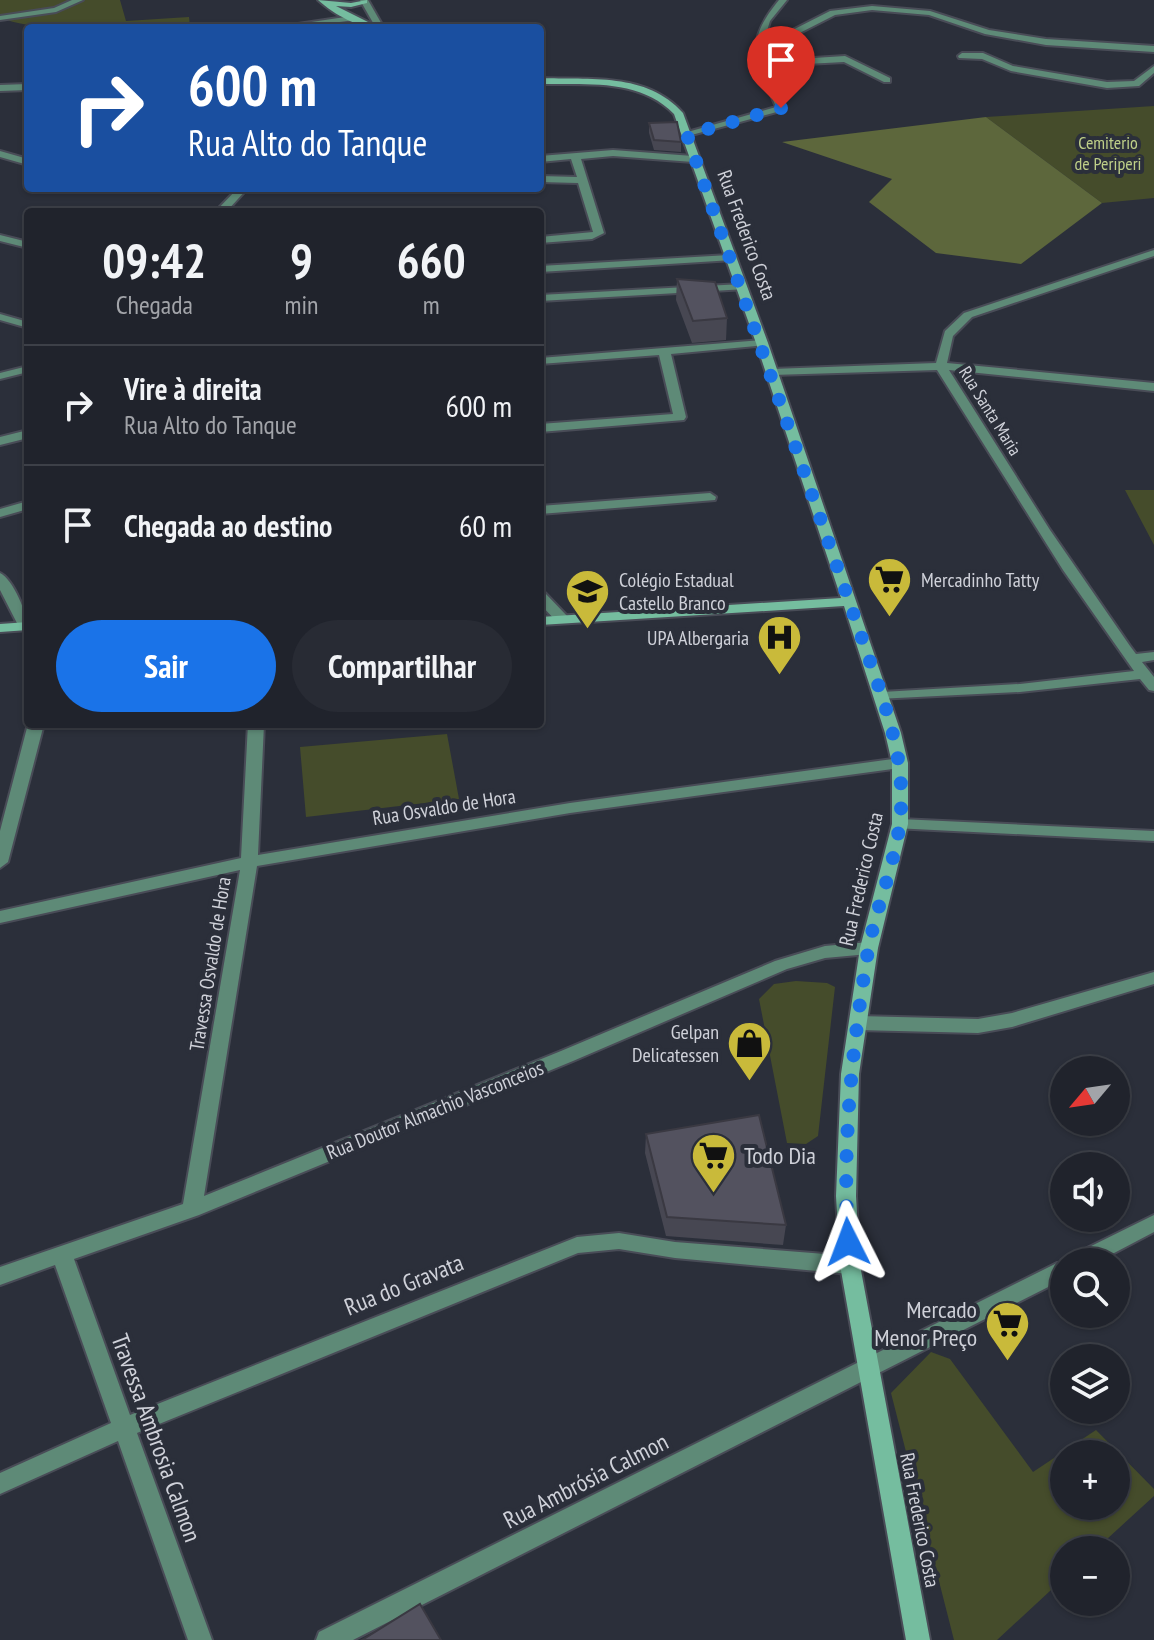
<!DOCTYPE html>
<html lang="pt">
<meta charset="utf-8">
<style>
:root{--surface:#20232c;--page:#282b34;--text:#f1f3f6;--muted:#a2a4a9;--line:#3d4048;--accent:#1a73e8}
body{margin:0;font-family:"PT Sans Narrow",sans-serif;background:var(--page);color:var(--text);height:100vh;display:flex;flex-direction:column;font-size:30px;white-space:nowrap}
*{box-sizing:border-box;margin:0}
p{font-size:26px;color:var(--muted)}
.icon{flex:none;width:44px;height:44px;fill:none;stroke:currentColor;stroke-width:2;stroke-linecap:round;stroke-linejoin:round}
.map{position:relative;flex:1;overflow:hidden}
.panel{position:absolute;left:24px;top:208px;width:520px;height:520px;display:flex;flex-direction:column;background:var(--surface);border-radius:8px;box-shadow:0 2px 6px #0004,0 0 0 2px var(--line)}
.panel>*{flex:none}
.hud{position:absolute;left:24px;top:24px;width:520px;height:168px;border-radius:8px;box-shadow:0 2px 6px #0004,0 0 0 2px var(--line);background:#1a4fa0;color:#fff;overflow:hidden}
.needle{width:52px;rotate:241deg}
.fabs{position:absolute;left:1050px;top:1056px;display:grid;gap:16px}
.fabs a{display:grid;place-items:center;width:80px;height:80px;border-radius:50%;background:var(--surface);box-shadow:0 2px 6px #0004,0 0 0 2px var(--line);font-size:40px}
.pin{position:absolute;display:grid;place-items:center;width:68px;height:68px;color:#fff;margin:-82px -34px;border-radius:50% 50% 50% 0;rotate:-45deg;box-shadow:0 0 8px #0007}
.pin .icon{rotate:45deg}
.me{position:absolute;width:88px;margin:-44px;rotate:357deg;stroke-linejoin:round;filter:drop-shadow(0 0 6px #0008)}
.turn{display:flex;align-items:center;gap:28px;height:168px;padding:0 32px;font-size:36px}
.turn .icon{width:104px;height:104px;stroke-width:2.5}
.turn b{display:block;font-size:56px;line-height:68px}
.eta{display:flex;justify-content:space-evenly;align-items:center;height:136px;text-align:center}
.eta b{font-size:48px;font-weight:600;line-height:56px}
.primary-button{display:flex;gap:16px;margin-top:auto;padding:16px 32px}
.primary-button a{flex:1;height:92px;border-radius:48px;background:var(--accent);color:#fff;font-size:32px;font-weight:600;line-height:92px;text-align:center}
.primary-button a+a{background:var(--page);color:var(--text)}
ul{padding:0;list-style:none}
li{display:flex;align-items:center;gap:24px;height:120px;padding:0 32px;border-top:2px solid var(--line)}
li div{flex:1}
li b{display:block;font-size:30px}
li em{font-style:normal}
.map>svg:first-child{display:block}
</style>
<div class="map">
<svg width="1154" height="1640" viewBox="0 0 1154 1640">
<rect width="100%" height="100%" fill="#2b2f3a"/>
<path fill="#454c2b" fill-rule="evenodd" d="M0 0H120L126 21 189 17 190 26C155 32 27 33 0 17Z
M1154 106V198L1102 203 986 117Z
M1125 490H1154V545Z
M447 734 459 799 306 817 300 747Z
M796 981 827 983 835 987 818 1136 806 1144 787 1143 759 999 774 984Z
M931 1352 950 1359 1033 1472 1096 1430 1154 1489V1496L1095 1550H1064V1578L997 1640H954L891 1393ZM1064 1454H1116V1506H1064Z"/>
<path fill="#5d673c" d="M986 117 1102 203 1021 264 936 253 869 202 892 179 782 142Z"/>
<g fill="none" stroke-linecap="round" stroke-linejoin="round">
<defs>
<path id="service" d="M72 0H83L56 12 0 20V16L54 8Z"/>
<path id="minor" d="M779 0H787L770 21 764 41 775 39 830 11 872 6 930 11 989 30 1046 39 1154 46V52L1046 45 985 34 929 15 872 10 835 15 780 43 763 46 767 61 845 56 890 78V82H884L844 62 769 66 784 110 684 137V133L776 107C757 59 742 45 779 0Z
M352 16 355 20 294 28H271Z
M962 53H983L1013 66 1107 82 1134 81 1154 66V73L1139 86 1107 88 1011 71 982 59 959 58 958 56Z
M28 84V90L0 91V85Z
M613 150 693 156 698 159 693 162 613 156 581 159 604 233 592 239 540 243V237L593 232 578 183 540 182V176L577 177 571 159 540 162V156Z
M0 151 28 159V165L0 157Z
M238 188H248L226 212H215Z
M0 235 28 242V248L0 241Z
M1154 250V256L972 317 953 336 947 363 1154 383V391L949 370 1050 530 1130 646 1136 654 1154 652V660L1142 662 1154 677V691L1149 690 1140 679 1020 692 877 699 875 696 877 693 882 692 1020 684 1134 671 1063 570 937 370 772 375 766 372 772 369 936 363 945 331 964 313Z
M729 255 733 256V260L540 272V266Z
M742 284 746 285V289L540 301V295Z
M0 314 28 322V328L0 320Z
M762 340 768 343 766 345 671 354 686 417 684 420 540 432V424L673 414 659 355 540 364V358Z
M28 366V372L0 379V373Z
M28 430V438L0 445V437Z
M710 493 716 497 715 500 540 514V506Z
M28 501V509L0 517V509Z
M0 573C13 579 28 615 28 629H20L0 590Z
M540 592 545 593 568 617 570 620 568 623H558L540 604Z
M28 724H44L8 862 0 868V831Z
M248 724H264L258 855 570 803 900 758 908 763 900 768 570 813 257 866 204 1196 561 1051 775 961 825 946 869 942 875 944 878 948 875 952 869 954 825 958 787 969 573 1061 199 1215 74 1259 130 1415 577 1237 619 1233 675 1242 850 1256 857 1259 860 1265 857 1271 850 1274 675 1258 619 1249 578 1253 137 1433 212 1640H188L118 1441 0 1494V1473L111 1423 55 1265 0 1285V1267L183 1204 240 870 0 923V911L241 858Z
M900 819 1154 831V841L894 828 892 824 894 820Z
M1154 972V984L1012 1027 978 1033 858 1030 852 1028 849 1023 852 1018 858 1016 978 1019 1012 1013Z
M1154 1215V1232L1097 1262H1064V1279L353 1640H316L319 1632 1057 1263 1068 1262 1071 1256Z"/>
<path id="tertiary" d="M360 0H368L384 28H376Z"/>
<path id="secondary" d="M318 0 351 3 367 0V3L351 7 336 6 380 28C358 28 335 15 318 0Z
M540 78C589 80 647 72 683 113L768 343 901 733 908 763V824L878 948 859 1074 856 1196 860 1265 930 1640H906L840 1265 836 1196 841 1074 860 948 892 824V763L885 733 844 606 540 625V617L841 598 756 343 674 114C639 78 586 85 540 84Z
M28 622V630L0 632V624Z"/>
</defs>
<use href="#service" stroke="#494c57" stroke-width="4"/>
<use href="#minor" stroke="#494c57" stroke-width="4"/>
<use href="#tertiary" stroke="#494c57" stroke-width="4"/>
<use href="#secondary" stroke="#494c57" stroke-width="4"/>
<use href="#service" fill="#5e8a77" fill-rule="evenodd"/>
<use href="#minor" fill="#5e8a77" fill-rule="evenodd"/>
<use href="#tertiary" fill="#5e8a77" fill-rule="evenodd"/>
<use href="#secondary" fill="#75bd9f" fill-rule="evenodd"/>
</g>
<path fill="#474752" d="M649 123 681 142V152L654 150 649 133Z
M677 279 727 318 726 340 692 343 676 300Z
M646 1134 786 1225 783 1245 666 1236 645 1153Z"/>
<path fill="#53525f" stroke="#3a3942" stroke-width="2" d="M677 122 681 142 654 140 649 123Z
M677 279 715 282 727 318 693 321Z
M759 1115 786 1225 667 1217 646 1134Z
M420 1604 441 1640H362Z"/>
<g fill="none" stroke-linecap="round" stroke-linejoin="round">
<path stroke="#1a73e8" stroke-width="14" stroke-dasharray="0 25.2" d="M781 108 687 135 882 696C895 737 905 777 900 821 895 865 876 907 868 951 852 1048 842 1144 848 1242"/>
</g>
<defs>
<symbol id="supermarket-pin" viewBox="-11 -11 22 30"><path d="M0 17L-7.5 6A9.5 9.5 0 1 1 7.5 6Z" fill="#c9ba3a" stroke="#2b2f3a"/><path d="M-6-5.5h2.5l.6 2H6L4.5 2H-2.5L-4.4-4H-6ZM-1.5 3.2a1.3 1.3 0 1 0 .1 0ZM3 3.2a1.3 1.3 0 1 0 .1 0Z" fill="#111"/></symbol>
<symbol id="school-pin" viewBox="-11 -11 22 30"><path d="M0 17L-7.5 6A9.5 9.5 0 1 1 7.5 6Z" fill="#c9ba3a" stroke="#2b2f3a"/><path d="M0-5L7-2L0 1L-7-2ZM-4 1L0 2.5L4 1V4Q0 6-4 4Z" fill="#111"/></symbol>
<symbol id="hospital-pin" viewBox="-11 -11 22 30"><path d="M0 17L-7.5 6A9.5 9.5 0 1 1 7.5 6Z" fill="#c9ba3a" stroke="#2b2f3a"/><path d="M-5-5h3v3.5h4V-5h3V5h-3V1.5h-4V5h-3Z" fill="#111"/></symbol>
<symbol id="shop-pin" viewBox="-11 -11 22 30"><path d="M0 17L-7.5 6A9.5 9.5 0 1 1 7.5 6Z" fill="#c9ba3a" stroke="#2b2f3a"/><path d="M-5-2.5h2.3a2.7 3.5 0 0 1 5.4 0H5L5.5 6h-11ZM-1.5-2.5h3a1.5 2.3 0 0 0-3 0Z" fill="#111"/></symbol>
</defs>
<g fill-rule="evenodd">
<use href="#supermarket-pin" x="864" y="554" width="51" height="69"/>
<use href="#school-pin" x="562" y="566" width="51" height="69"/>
<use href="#hospital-pin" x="754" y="612" width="51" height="69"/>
<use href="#shop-pin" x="724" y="1018" width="51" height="69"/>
<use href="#supermarket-pin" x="688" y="1130" width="51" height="69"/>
<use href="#supermarket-pin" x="982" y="1298" width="51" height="69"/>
</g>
<g text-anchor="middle" stroke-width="8" stroke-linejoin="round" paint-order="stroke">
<g font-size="18" fill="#becf88" stroke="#2b2f3a">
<text x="1108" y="149">Cemiterio<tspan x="1108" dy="21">de Periperi</tspan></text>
</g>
<g font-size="18" fill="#cfd1d9" stroke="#2b2f3a">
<text transform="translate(990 411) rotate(58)" y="6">Rua Santa Maria</text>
</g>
<g font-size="20" fill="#cfd1d9" stroke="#2b2f3a">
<text transform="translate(747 235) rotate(70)" y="7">Rua Frederico Costa</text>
<text transform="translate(444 807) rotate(-9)" y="7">Rua Osvaldo de Hora</text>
<text transform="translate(861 879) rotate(-77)" y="7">Rua Frederico Costa</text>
<text transform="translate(210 964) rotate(-81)" y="7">Travessa Osvaldo de Hora</text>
<text transform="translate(435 1110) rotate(-22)" y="7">Rua Doutor Almachio Vasconceios</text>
<text transform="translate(920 1520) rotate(79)" y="7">Rua Frederico Costa</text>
</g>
<g font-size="20" fill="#cfd1d9" stroke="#2b2f3a" text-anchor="start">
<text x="619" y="587">Colégio Estadual<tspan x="619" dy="23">Castello Branco</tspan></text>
<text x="921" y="587">Mercadinho Tatty</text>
<text x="749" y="645" text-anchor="end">UPA Albergaria</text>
<text x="719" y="1039" text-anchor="end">Gelpan<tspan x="719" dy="23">Delicatessen</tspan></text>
</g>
<g font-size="24" fill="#cfd1d9" stroke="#2b2f3a" text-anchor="start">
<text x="744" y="1164">Todo Dia</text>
<text x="977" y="1318" text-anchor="end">Mercado<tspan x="977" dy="28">Menor Preço</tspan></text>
</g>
<g font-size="24" fill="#cfd1d9" stroke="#2b2f3a">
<text transform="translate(404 1285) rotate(-22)" y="8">Rua do Gravata</text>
<text transform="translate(156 1438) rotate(70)" y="8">Travessa Ambrosia Calmon</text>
<text transform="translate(586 1481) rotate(-27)" y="8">Rua Ambrósia Calmon</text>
</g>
</g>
</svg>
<div class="fabs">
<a><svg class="needle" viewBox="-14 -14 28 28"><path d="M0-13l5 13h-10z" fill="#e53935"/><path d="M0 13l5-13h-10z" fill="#a2a4a9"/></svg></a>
<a><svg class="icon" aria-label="sound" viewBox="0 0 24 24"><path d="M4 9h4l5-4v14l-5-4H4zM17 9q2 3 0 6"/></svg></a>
<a><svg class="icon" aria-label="search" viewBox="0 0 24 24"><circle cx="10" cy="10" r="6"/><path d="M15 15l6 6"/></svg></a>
<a><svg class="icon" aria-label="layers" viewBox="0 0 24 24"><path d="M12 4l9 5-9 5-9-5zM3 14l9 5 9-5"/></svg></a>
<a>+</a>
<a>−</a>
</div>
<div class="pin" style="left:781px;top:108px;background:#d93025"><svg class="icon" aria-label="arrive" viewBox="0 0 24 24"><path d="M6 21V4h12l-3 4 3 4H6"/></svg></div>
<svg class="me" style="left:848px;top:1242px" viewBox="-20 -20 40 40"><path d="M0-17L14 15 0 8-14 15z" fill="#1a73e8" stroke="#fff" stroke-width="4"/></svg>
<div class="hud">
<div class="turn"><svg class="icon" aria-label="right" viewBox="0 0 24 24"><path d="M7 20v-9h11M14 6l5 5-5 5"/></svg><div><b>600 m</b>Rua Alto do Tanque</div></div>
</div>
<section class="panel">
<div class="eta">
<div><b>09:42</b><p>Chegada</p></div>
<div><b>9</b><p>min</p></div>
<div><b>660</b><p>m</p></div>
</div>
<ul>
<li><svg class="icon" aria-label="right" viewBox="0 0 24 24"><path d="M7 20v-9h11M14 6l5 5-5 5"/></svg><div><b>Vire à direita</b><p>Rua Alto do Tanque</p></div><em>600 m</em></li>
<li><svg class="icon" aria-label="arrive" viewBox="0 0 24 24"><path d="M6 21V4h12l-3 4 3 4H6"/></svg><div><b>Chegada ao destino</b></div><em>60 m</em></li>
</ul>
<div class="primary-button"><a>Sair</a><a>Compartilhar</a></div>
</section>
</div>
